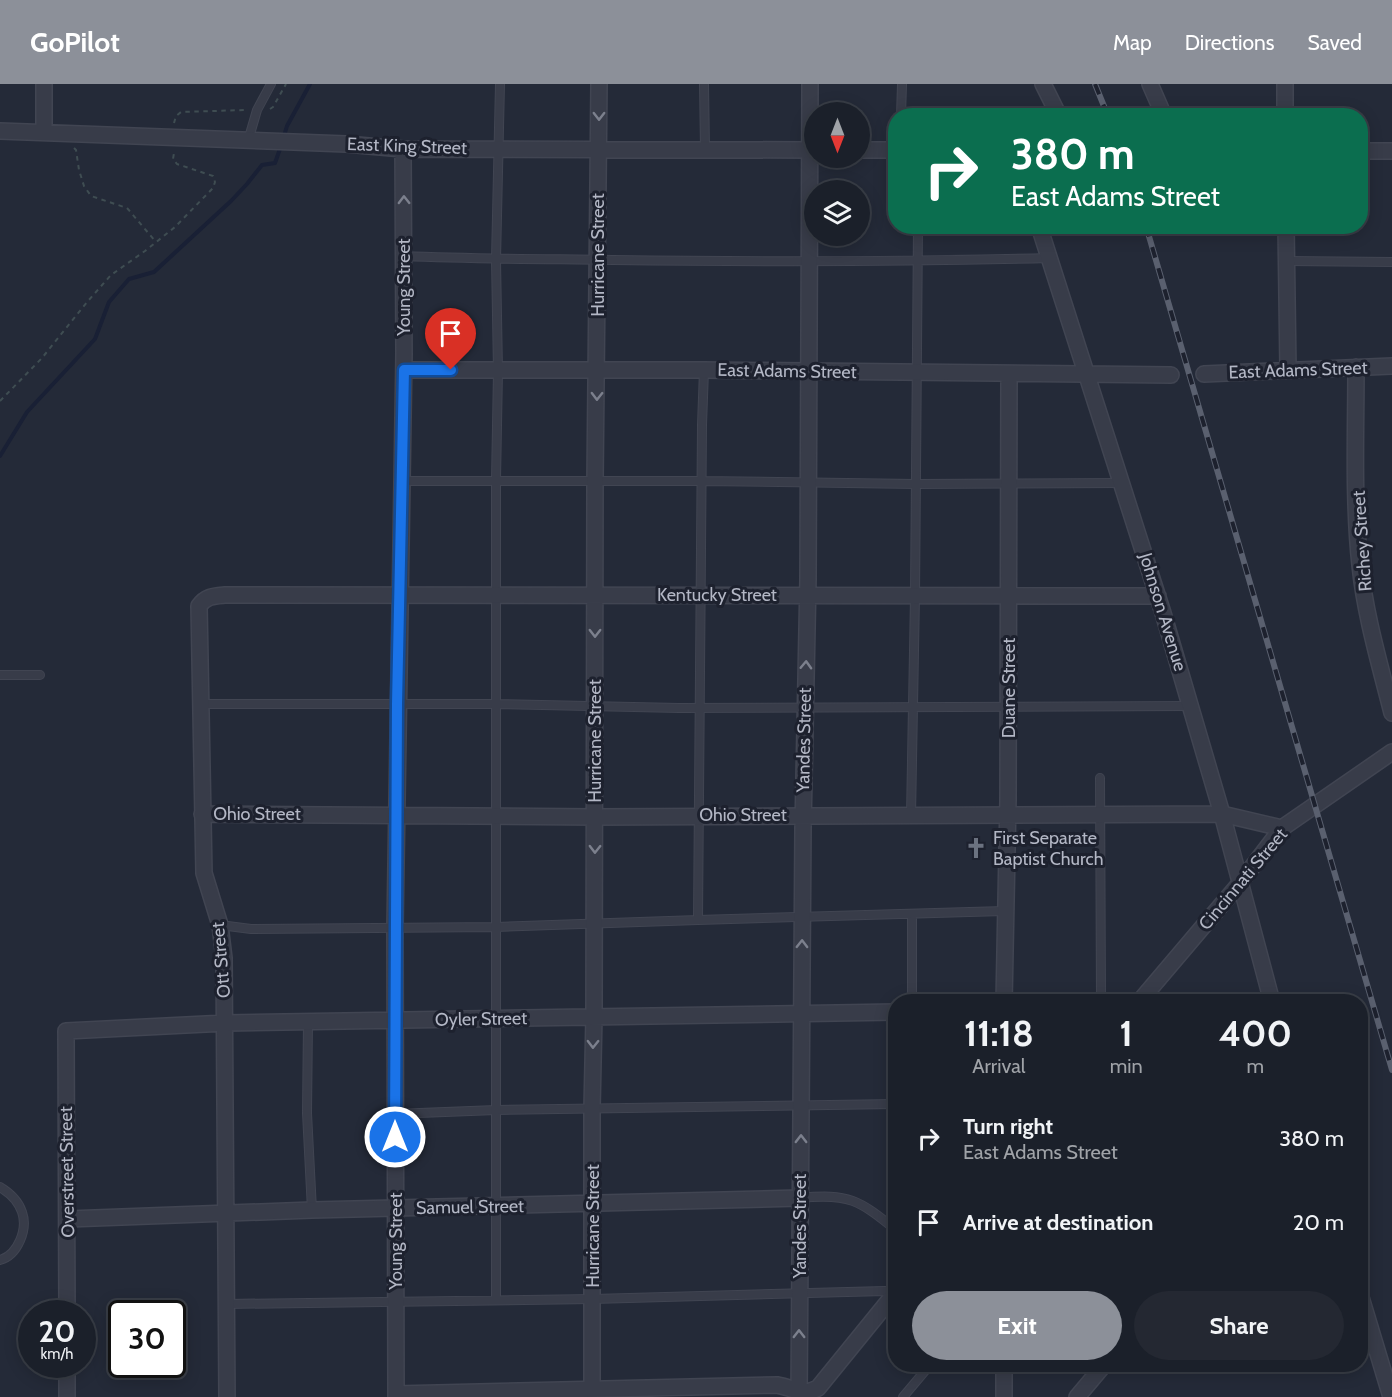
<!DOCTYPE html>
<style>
:root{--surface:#1b202a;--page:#242832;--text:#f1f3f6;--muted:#a0a3a8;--line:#393e47;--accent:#8c9099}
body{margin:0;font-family:Cabin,sans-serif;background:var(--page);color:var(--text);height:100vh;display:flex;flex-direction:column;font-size:22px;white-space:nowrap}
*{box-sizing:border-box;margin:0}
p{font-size:20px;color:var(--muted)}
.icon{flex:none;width:33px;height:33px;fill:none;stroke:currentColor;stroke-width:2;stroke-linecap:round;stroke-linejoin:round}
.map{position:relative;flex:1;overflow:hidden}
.details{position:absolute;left:888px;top:910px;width:480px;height:378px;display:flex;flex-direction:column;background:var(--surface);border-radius:24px;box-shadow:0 3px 15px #0003,0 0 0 2px var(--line)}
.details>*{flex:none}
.hud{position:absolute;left:888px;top:24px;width:480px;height:126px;border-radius:24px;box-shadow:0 3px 15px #0003,0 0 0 2px var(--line);background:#0b6e4f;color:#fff;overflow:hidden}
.needle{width:39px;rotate:180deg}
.controls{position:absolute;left:804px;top:18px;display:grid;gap:12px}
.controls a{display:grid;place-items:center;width:66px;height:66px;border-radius:50%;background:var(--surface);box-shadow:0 3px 15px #0003,0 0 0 2px var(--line);font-size:30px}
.speed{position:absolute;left:18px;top:1216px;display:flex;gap:12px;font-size:30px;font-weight:700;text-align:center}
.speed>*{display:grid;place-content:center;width:78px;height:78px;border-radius:50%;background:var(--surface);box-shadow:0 3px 15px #0003,0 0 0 2px var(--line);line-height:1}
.speed small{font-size:15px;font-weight:400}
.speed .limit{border:3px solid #111;border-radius:9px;background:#fff;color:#111}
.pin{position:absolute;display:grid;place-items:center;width:51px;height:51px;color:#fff;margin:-62px -26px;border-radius:50% 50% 50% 0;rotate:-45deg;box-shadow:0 0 6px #0007}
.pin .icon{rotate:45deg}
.me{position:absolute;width:66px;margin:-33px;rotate:0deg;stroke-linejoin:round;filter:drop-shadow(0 0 4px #0008)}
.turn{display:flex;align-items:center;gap:21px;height:126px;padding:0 24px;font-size:27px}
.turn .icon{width:78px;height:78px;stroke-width:2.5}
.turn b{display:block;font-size:42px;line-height:51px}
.eta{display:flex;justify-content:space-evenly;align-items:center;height:102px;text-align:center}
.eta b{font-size:36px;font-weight:700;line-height:42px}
.button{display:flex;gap:12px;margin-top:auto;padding:12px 24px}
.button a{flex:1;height:69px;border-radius:36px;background:var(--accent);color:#fff;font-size:24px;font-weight:700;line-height:69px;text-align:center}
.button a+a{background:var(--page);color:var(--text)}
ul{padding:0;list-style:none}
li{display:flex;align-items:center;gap:18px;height:84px;padding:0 24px}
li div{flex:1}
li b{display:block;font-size:22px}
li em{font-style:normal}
header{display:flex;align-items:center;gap:36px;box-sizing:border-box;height:84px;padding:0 30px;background:var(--accent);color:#fff}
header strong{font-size:28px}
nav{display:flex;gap:33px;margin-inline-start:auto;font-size:21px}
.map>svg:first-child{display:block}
</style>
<header>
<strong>GoPilot</strong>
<nav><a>Map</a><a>Directions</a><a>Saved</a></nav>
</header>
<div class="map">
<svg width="1392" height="1313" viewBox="0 0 1392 1313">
<rect width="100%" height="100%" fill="#242a38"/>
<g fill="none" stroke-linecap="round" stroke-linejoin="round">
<path stroke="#192035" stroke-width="4" d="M283 55 287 42 310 0
M0 372 27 328 95 255 109 218 129 195 154 188 231 117 247 100 262 81 275 79 281 62"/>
<defs>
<path id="lane" d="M704 0 705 65
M901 32 902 0
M248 57 257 26 271 0
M404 172C474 175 544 175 613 176 759 178 904 178 1050 174
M1287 177 1392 178
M402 397H702L915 400 1122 399
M0 591H40
M201 620H496L679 624 1190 622
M1100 694 1101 918
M911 732 915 512 918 142
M698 836 1004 827
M220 841 251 845 496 843 698 836 702 341 704 286
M912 918V831
M308 938 307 1029 312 1126
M394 1030 496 1026 896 1020
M0 1103C10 1109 18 1116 22 1128 28 1145 18 1171 0 1176
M800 1114C849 1109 859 1116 896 1146
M496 1215V396L498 287 496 176 500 0
M227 1220 593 1215 885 1207 896 1211
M903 1313 930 1281"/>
<path id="street" d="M44 0V49
M1043 0 1059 32
M1150 0 1164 32
M1285 0V32
M0 47 346 60 403 65 814 66
M860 66H896
M1360 67H1392
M1039 142 1163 529 1222 730 1272 918
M1286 142 1288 285
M1356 283C1356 347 1353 417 1360 481 1365 531 1380 581 1392 629
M404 286H704L1171 291
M1204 290 1392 282
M202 730 595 733 1222 730 1282 744
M1004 918 1008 716 1009 290
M1139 918 1240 799 1282 744 1392 668
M68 1135 312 1126 800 1114
M1360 1210 1391 1313
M67 1230 66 947 226 939 896 928
M1004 1281V1313
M396 1310 777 1301C795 1304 801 1313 818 1304L896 1208
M67 1313V1281
M227 1313 224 874 220 841 204 789 199 522C206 512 214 512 225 511L1158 512
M396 1313 395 844 404 270 403 65
M592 1313V1025L594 932 595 398 599 0
M799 1313 803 744 808 495 810 0
M1077 1313 1104 1281"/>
</defs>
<use href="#lane" stroke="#414552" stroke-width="10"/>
<use href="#street" stroke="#414552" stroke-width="18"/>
<path stroke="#3f4d52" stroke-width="2" stroke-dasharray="4.5 4.5" stroke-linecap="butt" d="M270 25 273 23 286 0
M174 39 176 32 181 28 246 26
M74 64 76 66 79 86 84 102 91 112 127 124 156 158
M0 317 42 274 88 217 111 191 145 167 175 143 213 104 215 98 213 92 177 80 173 75 174 69"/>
<use href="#lane" stroke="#383c49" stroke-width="8"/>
<use href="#street" stroke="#383c49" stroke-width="15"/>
<defs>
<path id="rail" d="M1095 0 1108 32
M1146 142 1392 986"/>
</defs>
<use href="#rail" stroke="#5a606f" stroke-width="6"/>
<use href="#rail" stroke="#1d212e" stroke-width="4" stroke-dasharray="11" stroke-linecap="butt"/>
</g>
<defs><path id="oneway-chevron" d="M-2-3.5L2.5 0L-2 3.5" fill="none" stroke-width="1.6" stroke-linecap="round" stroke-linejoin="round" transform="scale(1.5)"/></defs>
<g stroke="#7c808d">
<use href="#oneway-chevron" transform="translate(599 32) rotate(90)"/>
<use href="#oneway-chevron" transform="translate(404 116) rotate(-91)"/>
<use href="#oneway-chevron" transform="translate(597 312) rotate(91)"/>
<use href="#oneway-chevron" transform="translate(595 549) rotate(90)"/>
<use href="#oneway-chevron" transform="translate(806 581) rotate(-88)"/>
<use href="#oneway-chevron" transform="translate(595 765) rotate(91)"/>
<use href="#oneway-chevron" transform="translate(802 860) rotate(-89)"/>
<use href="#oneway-chevron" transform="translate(593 960) rotate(91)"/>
<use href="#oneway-chevron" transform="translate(801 1055) rotate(-90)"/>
<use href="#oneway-chevron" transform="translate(799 1250) rotate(-90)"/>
</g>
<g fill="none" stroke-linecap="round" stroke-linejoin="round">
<defs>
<path id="route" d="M395 1053 397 620 404 286H451"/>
</defs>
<use href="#route" stroke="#114b97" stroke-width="15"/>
<use href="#route" stroke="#1a73e8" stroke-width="10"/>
</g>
<defs>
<symbol id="church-bare" viewBox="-9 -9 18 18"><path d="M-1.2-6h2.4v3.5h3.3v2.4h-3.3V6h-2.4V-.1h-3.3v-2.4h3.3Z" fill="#6b7280" stroke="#1d212e" stroke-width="2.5" paint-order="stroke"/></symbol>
</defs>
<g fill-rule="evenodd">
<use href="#church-bare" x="961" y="749" width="30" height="30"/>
</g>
<g text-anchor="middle" stroke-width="6" stroke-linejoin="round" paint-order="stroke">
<g font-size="18" fill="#b3b7c5" stroke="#1d212e">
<text transform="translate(407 62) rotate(2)" y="6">East King Street</text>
<text transform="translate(598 171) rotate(-90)" y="6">Hurricane Street</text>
<text transform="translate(404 203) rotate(-90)" y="6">Young Street</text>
<text transform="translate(1298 286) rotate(-2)" y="6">East Adams Street</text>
<text transform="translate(787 287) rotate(1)" y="6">East Adams Street</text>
<text transform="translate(1362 457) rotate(-94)" y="6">Richey Street</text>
<text x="717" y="517">Kentucky Street</text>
<text transform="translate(1163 528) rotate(73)" y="6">Johnson Avenue</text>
<text transform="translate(1009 604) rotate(-90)" y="6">Duane Street</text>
<text transform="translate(804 656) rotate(-89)" y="6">Yandes Street</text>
<text transform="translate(595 657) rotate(-90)" y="6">Hurricane Street</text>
<text x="257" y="736">Ohio Street</text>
<text x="743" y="737">Ohio Street</text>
<text transform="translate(1243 795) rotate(-50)" y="6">Cincinnati Street</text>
<text transform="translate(221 876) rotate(-95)" y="6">Ott Street</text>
<text transform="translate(481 935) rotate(-1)" y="6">Oyler Street</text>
<text transform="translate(67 1088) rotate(-91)" y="6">Overstreet Street</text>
<text transform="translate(470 1123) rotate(-1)" y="6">Samuel Street</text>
<text transform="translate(593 1142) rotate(-90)" y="6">Hurricane Street</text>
<text transform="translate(800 1142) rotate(-90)" y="6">Yandes Street</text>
<text transform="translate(396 1157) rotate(-90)" y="6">Young Street</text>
</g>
<g font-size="18" fill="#b3b7c5" stroke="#1d212e" text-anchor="start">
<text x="993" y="760">First Separate<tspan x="993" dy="21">Baptist Church</tspan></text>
</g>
</g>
</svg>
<div class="controls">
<a><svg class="needle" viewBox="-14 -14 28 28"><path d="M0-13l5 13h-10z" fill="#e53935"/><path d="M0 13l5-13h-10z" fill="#a0a3a8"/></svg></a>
<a><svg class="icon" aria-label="layers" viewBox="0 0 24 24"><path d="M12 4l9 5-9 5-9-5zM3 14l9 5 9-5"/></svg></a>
</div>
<div class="speed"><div>20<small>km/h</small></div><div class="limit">30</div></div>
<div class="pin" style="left:451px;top:286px;background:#d93025"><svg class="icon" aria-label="arrive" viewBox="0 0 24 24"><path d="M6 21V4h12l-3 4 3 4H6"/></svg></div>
<svg class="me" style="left:395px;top:1053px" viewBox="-20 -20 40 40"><circle r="17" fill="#1a73e8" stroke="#fff" stroke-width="3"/><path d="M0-11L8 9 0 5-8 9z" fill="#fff"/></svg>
<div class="hud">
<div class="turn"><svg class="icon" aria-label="right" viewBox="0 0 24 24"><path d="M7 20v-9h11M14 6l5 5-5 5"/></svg><div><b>380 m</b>East Adams Street</div></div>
</div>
<section class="details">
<div class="eta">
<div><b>11:18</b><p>Arrival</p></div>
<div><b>1</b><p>min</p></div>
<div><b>400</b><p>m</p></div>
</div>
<ul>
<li><svg class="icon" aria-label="right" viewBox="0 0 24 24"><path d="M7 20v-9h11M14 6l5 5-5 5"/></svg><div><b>Turn right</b><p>East Adams Street</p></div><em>380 m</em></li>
<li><svg class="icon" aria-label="arrive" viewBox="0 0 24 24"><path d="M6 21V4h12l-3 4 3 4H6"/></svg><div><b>Arrive at destination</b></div><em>20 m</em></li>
</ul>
<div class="button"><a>Exit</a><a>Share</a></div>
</section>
</div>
